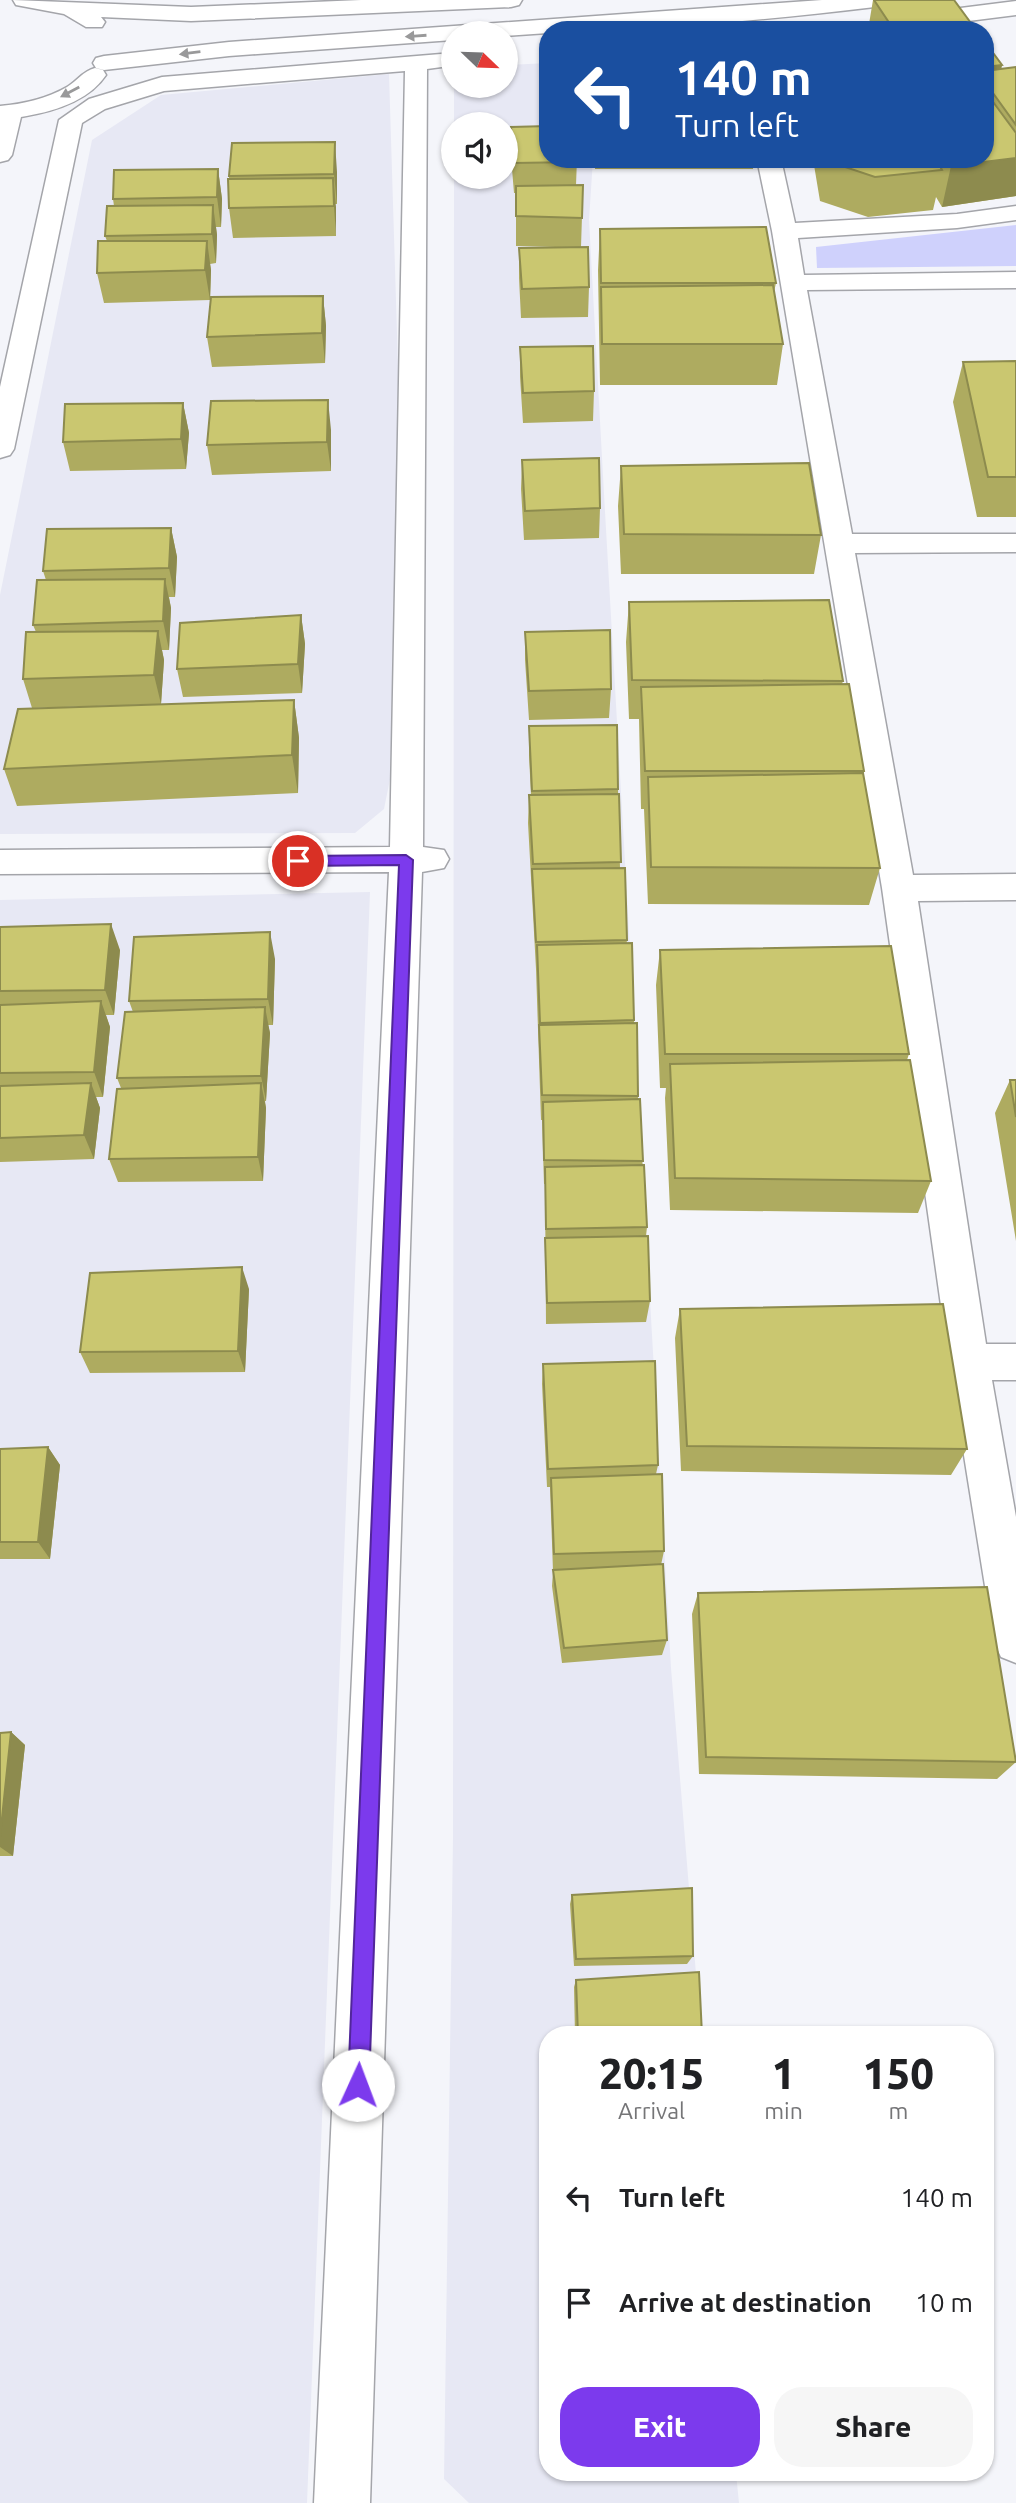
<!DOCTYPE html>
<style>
:root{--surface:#fff;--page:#f6f6f6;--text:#202124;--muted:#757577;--accent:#7c3aed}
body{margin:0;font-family:Ubuntu,sans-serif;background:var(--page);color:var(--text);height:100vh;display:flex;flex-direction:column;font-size:26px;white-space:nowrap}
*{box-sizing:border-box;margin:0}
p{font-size:23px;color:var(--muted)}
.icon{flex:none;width:38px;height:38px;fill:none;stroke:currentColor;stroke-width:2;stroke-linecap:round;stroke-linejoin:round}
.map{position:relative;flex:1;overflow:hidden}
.details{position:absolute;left:539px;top:2026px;width:455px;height:455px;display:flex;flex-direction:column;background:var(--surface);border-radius:28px;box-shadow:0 2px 5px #0004}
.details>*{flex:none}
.guide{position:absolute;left:539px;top:21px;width:455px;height:147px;border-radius:28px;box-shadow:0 2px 5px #0004;background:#1a4fa0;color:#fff;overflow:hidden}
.needle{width:46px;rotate:113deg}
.tools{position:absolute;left:441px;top:21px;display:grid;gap:14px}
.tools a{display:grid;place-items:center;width:77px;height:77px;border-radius:50%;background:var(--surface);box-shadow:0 2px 5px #0004;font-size:35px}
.pin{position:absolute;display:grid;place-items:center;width:60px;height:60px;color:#fff;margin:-30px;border:4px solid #fff;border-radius:50%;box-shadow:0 2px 7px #0007}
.me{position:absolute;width:77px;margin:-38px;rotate:2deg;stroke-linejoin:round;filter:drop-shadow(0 0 5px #0008)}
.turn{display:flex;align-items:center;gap:24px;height:147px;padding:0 21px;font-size:32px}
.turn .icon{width:91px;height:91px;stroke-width:2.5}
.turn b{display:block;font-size:49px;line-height:60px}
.eta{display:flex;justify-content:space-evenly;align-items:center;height:119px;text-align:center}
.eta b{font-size:42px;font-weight:800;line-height:49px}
.action{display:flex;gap:14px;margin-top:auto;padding:14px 21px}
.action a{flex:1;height:80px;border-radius:28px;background:var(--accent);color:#fff;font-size:28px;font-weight:800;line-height:80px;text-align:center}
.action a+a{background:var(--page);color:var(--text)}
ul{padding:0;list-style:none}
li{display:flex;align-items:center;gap:21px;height:105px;padding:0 21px}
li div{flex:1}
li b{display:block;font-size:26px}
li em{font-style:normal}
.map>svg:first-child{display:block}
</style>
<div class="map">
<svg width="1016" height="2503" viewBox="0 0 1016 2503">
<rect width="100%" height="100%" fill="#f4f5fa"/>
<path fill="#e7e8f4" d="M548 63V159H593L589 220 604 494 671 1668 701 2035H548V2473H736L739 2503H469L444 2479 453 1837 454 177H506V124H454V86H506V65Z
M389 74 408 690 384 809 355 833 0 834V595L92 140 161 95Z
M370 892 307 2503H0V900Z"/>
<path fill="#cfd1fc" d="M1016 225V266L817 268 816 247Z"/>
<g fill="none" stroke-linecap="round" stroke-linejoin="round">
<defs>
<path id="street" d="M13 0 191 7 361 0H522L519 5 511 7 191 21 101 17 105 22 102 27H86L64 14 16 5Z
M822 0H886L883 5 875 7C767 20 656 30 548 30V33L506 36V33H453V40L229 56 104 70 96 68 93 63 96 58 104 56 229 42Z
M1016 1V15L913 28 905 26 902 21 905 16 913 14Z
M441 54 449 56 452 61 449 66 427 69 423 847 444 850 449 859 444 868 422 872 370 2503H314L389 872 0 874V850L390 847 405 71 164 91 105 109 82 123 14 449 10 455 0 458V387L59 120 89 99 162 77Z
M95 68 103 70 106 75C88 102 52 112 21 117L12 155 8 160 0 162V106C23 104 46 99 67 87 77 81 83 71 95 68Z
M757 159H781L795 223 957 214 1016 206V220L957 228 798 238 804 275 1016 272V288L807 290 852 534H1016V552L855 553 913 875 1016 874V900L918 901 986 1344H1016V1380H992L1016 1517V1663L1001 1657 994 1642 949 1362 882 888 772 231Z"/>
</defs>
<use href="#street" stroke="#a4a5aa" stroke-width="3"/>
<use href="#street" fill="#fff" fill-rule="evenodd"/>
</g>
<path fill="#aeab60" d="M873 0H954L976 30H868Z
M985 42 1002 65 1001 69 1016 67V196L942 207 936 197 933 210 868 217 820 201 813 159H985Z
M511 127 577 159 576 185H583L581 247 589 287 588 317 521 318 519 278V248L555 247 516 246V193H514L511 157Z
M595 159H754L753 169H595Z
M218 169 222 199 221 227H216L217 235 216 263 210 264 211 270 210 300 104 303 97 273 107 241 105 236 114 206 113 199Z
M337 172V204H335L336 236 233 238 229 208V176Z
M600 229 776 283 774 292 783 344 777 385H600L598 270Z
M323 296 326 326 325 363 212 367 207 337Z
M520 347 594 391 593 421 523 423 520 377Z
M1016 361V517H977L953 402 963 362Z
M183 403 189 433 186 469 70 471 63 442Z
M331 430V471L212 475 207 445Z
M522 460 600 508 599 538 524 540 521 489Z
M621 466 821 535 814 574H621L618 506Z
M171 528 177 557 175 597H169L171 608 169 650H162L164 660 161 704 32 708 23 679 36 632 33 625 46 580 43 571Z
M629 602 843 681 842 684 864 771 863 774 880 868 869 905 648 904 644 809H641L639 719H629L626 642Z
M301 615 305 644 302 693 183 697 177 669Z
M525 632 611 689 609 718 529 720 525 660Z
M294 700 299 738 298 793 17 806 4 769Z
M529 726 618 789 620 868 634 1020 638 1099 647 1227 646 1236 650 1301 646 1322 546 1324 545 1184H544L542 1120H541L536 969 528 823 529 795H531L529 755Z
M0 927 120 950 114 1015H106L110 1027 103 1097H96L100 1108 94 1159 0 1162Z
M660 950 909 1054 907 1060 931 1181 918 1213 670 1210 665 1098 666 1088H660L656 985Z
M275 959 273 1025H268L270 1033 266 1101H265L266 1108 263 1181 118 1182 109 1159 121 1088 117 1078 133 1012 129 1001Z
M1010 1080H1016V1241L995 1113Z
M249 1289 245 1372 90 1373 80 1352Z
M680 1309 967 1449 951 1475 681 1471 675 1338Z
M543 1364 658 1465 656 1474 664 1551 661 1565 667 1640 662 1655 562 1663 552 1586 553 1571 550 1487H547L542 1384Z
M48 1447 60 1465 50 1559H0V1449Z
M698 1593 1016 1762 997 1779 699 1774 692 1614Z
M11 1732 25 1745 13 1856H0V1733Z
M572 1895 693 1956 687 1964 574 1966 570 1904Z
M576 1980 702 2035H575L574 1987Z"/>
<path fill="#8d8b4e" d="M1002 65 995 96 985 82V67Z
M335 142 337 172V204L334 174Z
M1016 158V196L942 207 951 166Z
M218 169 222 199 221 227 217 197Z
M333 178 336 207V236L334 206Z
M213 205 217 235 216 263 212 234Z
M207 241 211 270 210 300 205 270Z
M323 296 326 326 325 363 322 333Z
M328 400 331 430V471L327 442Z
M183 403 189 433 186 469 181 439Z
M171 528 177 557 175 597 169 568Z
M165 579 171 608 169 650 163 621Z
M301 615 305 644 302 693 298 664Z
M158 631 164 660 161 704 154 675Z
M294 700 299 738 298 793 292 755Z
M111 924 120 950 114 1015 105 990Z
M270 932 275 959 273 1025 268 999Z
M101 1001 110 1027 103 1097 94 1072Z
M265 1007 270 1033 266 1101 261 1076Z
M91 1083 100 1108 94 1159 84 1135Z
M261 1083 266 1108 263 1181 258 1157Z
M242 1267 249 1289 245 1372 238 1351Z
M48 1447 60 1465 50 1559 38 1542Z
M11 1732 25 1745 13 1856 0 1847V1837Z"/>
<path fill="#cac770" stroke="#8d8b4e" stroke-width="2" d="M874 0H954L976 30H894Z
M985 42 1002 65 985 67Z
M1016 67V125L985 82V71Z
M985 91 1016 133V158L951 166 946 159H985Z
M548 126V159H577V162L514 163 511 127Z
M335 142 334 174 229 176 232 143Z
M826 159H936L942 170 875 177 827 161Z
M218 169 217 197 113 199 114 170Z
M333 178 334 206 229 208 228 179Z
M583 185 582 218 516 216V186Z
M213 205 212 234 105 236 107 206Z
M766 227 776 283H601L600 229Z
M98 241H207L205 270 97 273Z
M588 247 589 287 522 289 519 248Z
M773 285 783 344H602L601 287Z
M323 296 322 333 207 337 211 297Z
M593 346 594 391 523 393 520 347Z
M1016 361V477H988L963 362Z
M328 400 327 442 207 445 211 401Z
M183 403 181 439 63 442 65 404Z
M599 458 600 508 525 511 522 460Z
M809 463 821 535 624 534 621 466Z
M171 528 169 568 43 571 47 529Z
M165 579 163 621 33 625 37 580Z
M829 600 843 681 632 680 629 602Z
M301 615 298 664 177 669 180 623Z
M610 630 611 689 529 691 525 632Z
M158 631 154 675 23 679 26 632Z
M849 684 864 771H645L641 687Z
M294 700 292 755 4 769 18 709Z
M617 725 618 789 532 791 529 726Z
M863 773 880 868 651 867 648 777Z
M619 794 621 862 533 864 529 795Z
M625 868 627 940 536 942 532 869Z
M111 924 105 990 0 991V927Z
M270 932 268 999 129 1001 134 937Z
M632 943 634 1020 540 1023 537 945Z
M891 946 909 1054H665L660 950Z
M101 1001 94 1072 0 1073V1005Z
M265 1007 261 1076 117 1078 125 1012Z
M637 1023 638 1096 542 1095 539 1025Z
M910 1060 931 1181 675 1178 670 1064Z
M1010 1080H1016V1117Z
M91 1083 84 1135 0 1138V1086Z
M261 1083 258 1157 109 1159 117 1089Z
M640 1099 643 1161 544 1160 543 1102Z
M644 1165 647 1227 546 1229 545 1167Z
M648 1236 650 1301 547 1303 545 1238Z
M242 1267 238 1351 80 1352 90 1273Z
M943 1304 967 1449 687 1446 680 1309Z
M655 1361 658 1465 548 1469 543 1364Z
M48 1447 38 1542H0V1449Z
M662 1474 664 1551 554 1554 551 1478Z
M663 1564 667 1640 564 1648 553 1570Z
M987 1587 1016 1762 706 1757 698 1593Z
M11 1732 0 1837V1733Z
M692 1888 693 1956 576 1959 572 1895Z
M699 1972 702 2035H578L576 1980Z"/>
<defs><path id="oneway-solid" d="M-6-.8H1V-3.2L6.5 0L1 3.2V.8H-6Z" transform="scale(1.75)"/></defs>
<g fill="#99999a">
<use href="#oneway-solid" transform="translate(416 36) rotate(176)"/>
<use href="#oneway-solid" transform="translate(190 53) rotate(173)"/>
<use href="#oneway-solid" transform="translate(70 92) rotate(152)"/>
</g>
<path fill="#7c3aed" stroke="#51269a" stroke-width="2" d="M406 855 413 860 369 2085 366 2093 358 2096 351 2093 348 2085 399 865 298 866 291 861 298 856Z"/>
</svg>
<div class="tools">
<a><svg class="needle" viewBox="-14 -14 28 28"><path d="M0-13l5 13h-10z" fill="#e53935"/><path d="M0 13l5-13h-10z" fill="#757577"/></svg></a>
<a><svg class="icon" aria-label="sound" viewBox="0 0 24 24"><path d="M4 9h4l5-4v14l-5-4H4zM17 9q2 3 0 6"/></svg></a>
</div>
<div class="pin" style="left:298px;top:861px;background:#d93025"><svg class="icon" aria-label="arrive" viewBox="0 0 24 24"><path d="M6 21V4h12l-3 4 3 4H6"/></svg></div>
<svg class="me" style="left:358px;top:2085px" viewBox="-20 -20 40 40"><circle r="19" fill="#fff"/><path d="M0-13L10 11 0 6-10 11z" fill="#7c3aed"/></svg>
<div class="guide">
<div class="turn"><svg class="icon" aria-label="left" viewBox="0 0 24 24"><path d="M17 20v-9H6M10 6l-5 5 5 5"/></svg><div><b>140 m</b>Turn left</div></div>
</div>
<section class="details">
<div class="eta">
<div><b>20:15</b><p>Arrival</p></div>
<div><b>1</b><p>min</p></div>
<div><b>150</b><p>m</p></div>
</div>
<ul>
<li><svg class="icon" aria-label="left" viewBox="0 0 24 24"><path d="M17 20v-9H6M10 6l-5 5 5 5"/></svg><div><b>Turn left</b></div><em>140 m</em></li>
<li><svg class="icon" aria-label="arrive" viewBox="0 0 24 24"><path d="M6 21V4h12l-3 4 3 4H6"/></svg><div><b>Arrive at destination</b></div><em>10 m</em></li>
</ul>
<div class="action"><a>Exit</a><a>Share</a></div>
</section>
</div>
